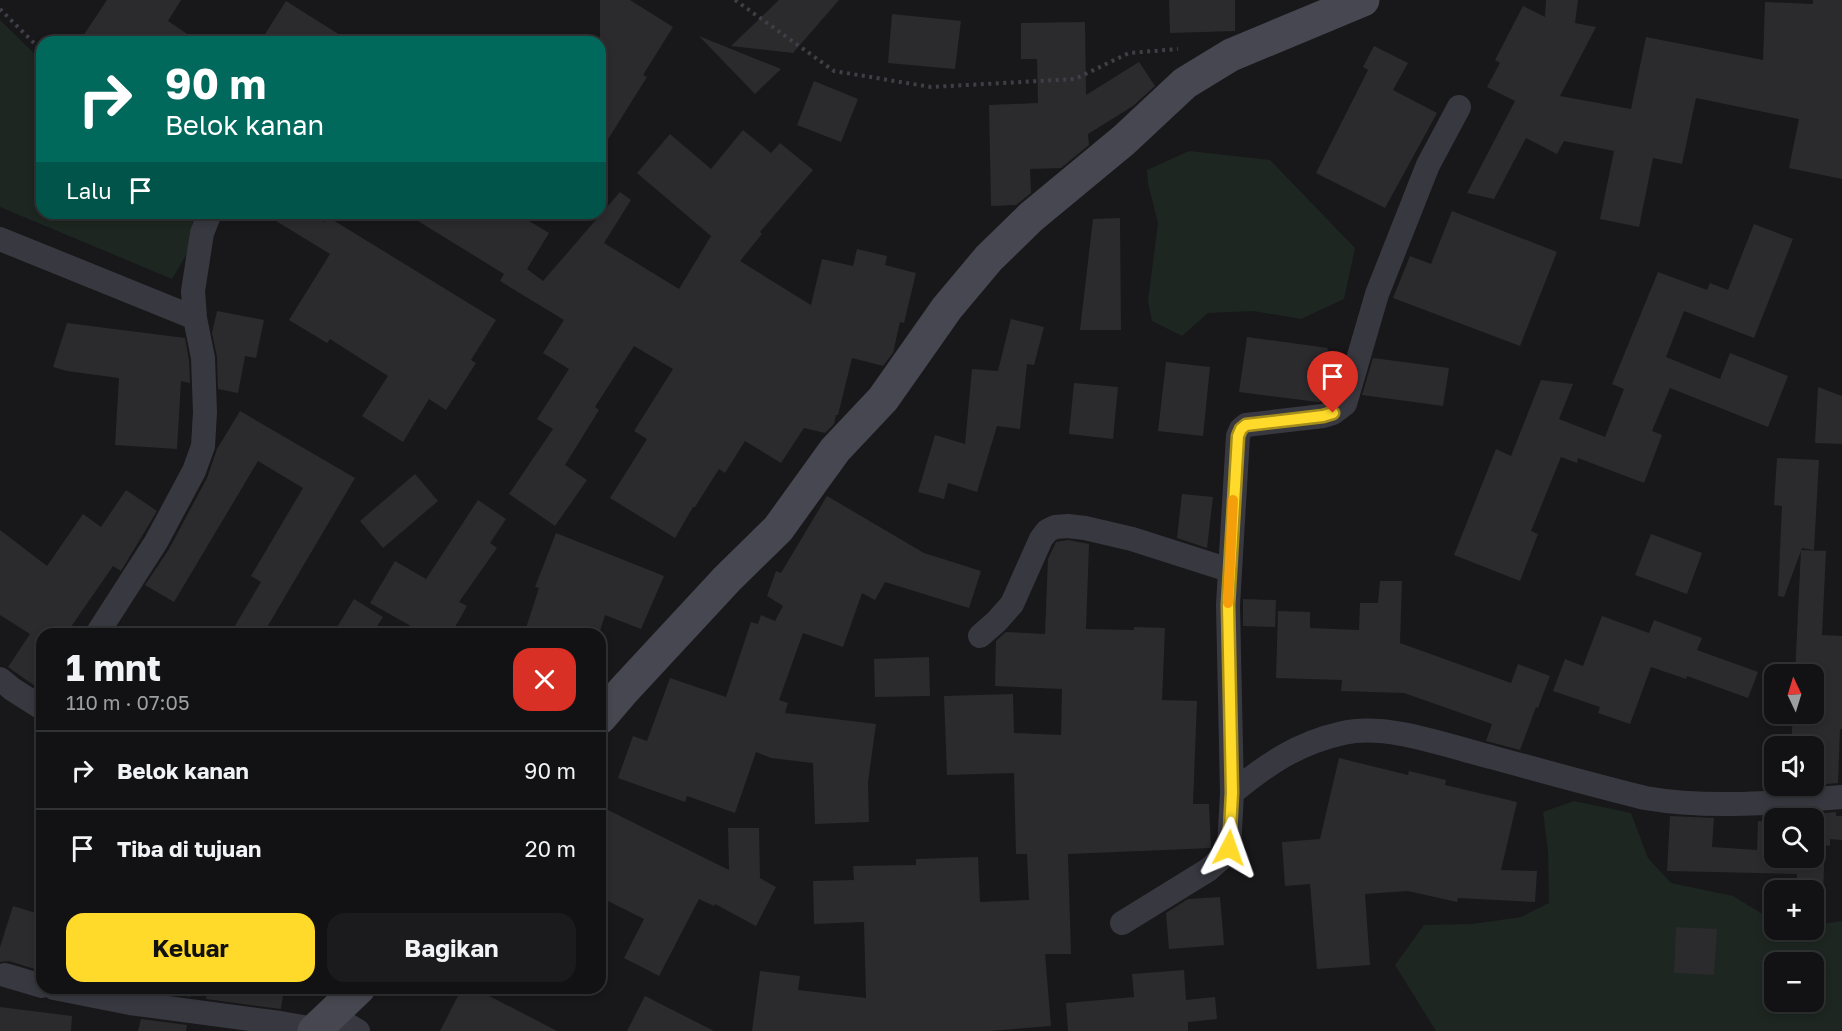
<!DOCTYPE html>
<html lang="id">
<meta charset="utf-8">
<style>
:root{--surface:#121214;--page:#1b1b1d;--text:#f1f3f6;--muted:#9c9ea0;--line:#313234;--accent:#ffda2b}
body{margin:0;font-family:"Golos Text",sans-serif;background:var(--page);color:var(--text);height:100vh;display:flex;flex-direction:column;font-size:22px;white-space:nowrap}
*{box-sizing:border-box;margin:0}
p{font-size:20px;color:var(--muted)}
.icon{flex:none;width:33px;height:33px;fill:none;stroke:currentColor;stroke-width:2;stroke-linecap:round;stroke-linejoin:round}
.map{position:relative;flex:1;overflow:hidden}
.panel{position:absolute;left:36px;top:628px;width:570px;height:366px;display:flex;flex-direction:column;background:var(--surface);border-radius:18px;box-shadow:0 3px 9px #0003,0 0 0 2px var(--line)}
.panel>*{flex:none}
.banner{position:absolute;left:36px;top:36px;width:570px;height:183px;border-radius:18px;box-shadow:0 3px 9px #0003,0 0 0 2px var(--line);background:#00695c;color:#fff;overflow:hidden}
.needle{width:39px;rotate:356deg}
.fabs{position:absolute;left:1764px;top:664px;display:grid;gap:12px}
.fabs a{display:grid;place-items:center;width:60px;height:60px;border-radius:12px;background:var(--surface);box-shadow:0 3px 9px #0003,0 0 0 2px var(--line);font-size:30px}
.pin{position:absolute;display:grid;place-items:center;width:51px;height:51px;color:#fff;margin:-62px -26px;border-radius:50% 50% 50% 0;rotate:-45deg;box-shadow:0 0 6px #0007}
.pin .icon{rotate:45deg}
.me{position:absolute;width:66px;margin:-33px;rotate:4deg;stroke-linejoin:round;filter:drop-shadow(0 0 4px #0008)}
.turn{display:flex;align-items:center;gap:21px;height:126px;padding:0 30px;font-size:27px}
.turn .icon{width:78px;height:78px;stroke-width:2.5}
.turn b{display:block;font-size:42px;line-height:51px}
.then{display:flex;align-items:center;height:57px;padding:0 30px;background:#0003;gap:12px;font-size:22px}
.round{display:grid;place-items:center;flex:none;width:63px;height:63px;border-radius:18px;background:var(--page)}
.overview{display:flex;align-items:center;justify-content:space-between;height:102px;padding:0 30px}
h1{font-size:36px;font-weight:700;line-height:45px}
.primary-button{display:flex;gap:12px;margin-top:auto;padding:12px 30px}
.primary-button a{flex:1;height:69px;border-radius:18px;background:var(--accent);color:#111;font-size:24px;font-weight:700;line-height:69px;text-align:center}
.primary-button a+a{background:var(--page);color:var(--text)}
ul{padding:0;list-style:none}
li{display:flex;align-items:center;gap:18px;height:78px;padding:0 30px;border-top:2px solid var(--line)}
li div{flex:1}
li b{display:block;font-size:22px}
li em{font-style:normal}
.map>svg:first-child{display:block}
</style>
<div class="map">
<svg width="1842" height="1031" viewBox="0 0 1842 1031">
<rect width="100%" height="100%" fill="#18181a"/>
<path fill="#1d2620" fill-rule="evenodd" d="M0 20 42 61V213H194L189 250 172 279 0 207Z
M1189 151 1270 160 1355 248 1344 299 1301 319 1253 311 1208 313 1182 336 1152 321 1148 301 1158 223 1148 184 1147 170Z
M1574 801 1631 813 1648 858 1671 883 1733 896 1774 921V930H1814V925L1842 921V1031H1436L1395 965 1424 925 1472 924 1521 917 1549 903 1548 851 1543 812ZM1774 963H1814V1002H1774Z"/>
<path fill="#2b2b2e" d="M107 0H181L168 21 199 42H79Z
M600 0H630L673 27 643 75 647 77 600 152Z
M779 0H839L793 53 731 46Z
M1169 0H1235V31L1170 33Z
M1546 0H1578L1575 23 1596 27 1560 96 1631 109 1646 37 1763 60 1765 2 1813 4V0H1842V179L1789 168 1799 119 1696 98 1682 164 1653 158 1639 227 1600 219 1614 151 1564 141 1557 154 1526 138 1494 199 1467 193 1515 101 1487 87 1500 63 1495 60 1523 6 1545 17Z
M286 1 351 42H260Z
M892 14 961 21 955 69 888 63Z
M1085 22 1086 95 1139 62 1155 86 1133 106 1088 134 1089 145 1061 168 1030 169 1031 193 1016 205 991 206 989 105 1038 103 1037 59H1021V23Z
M699 36 781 69 755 94Z
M1374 46 1408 63 1393 90 1437 113 1385 208 1316 173 1368 70 1363 67Z
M814 81 858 99 841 142 797 125Z
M743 130 771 153 780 143 813 170 760 232 762 234 740 261 811 305 822 259 853 266 857 249 887 256 885 265 916 273 904 323 900 322 893 353 883 366 852 358 838 415H836L834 424 825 433 804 428 781 463 745 441 725 473 719 469 695 507H693L675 538 610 498 647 439 634 431 673 369 634 346 595 407 599 410 565 465 587 480 555 526 509 494 553 429 537 419 569 369 543 353 564 320 500 281 504 274 405 213H516L549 233 527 269 543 281 620 192 631 200 604 243 679 289 711 236 637 173 670 134 711 169Z
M1452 211 1557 252 1520 346 1393 298 1410 256 1431 264Z
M263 213H310L325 222 328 217 496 320 471 360 476 363 446 410 429 399 403 442 362 416 388 376 330 339 327 343 289 320 330 254Z
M1120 218 1121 330H1080L1093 219Z
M1754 224 1793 239 1754 338 1684 311 1666 357 1720 379 1730 353 1788 376 1768 427 1670 388 1652 431 1662 435 1644 483 1578 458 1577 463 1561 457 1531 531 1538 534 1520 581 1454 555 1496 449 1511 456 1541 380 1573 384 1559 419 1605 437 1624 389 1612 384 1658 272 1707 290 1710 283 1728 290Z
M217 311 264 320 256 358 245 356 238 393 218 389 217 357 212 333Z
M1011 319 1044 327 1034 365 1027 364 1020 429 997 426 977 492 948 483 944 499 918 492 935 435 965 444 972 369 998 371Z
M67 323 185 338 189 360 190 383 181 381 177 449 115 445 119 378 67 371 53 367Z
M1247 337 1328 348 1327 352 1345 354 1334 391 1322 390 1320 402H1318L1239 392Z
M1373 358 1449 368 1443 406 1362 395Z
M1166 362 1210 367 1203 436 1158 431Z
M1074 383 1118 387 1113 439 1069 434Z
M1818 387 1842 396V444L1815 443Z
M240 411 355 478 263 634H230L261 582 251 576 303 488 258 461 174 602 145 585 169 549 207 478 217 449Z
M1777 458 1819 460 1814 550 1802 548 1784 597 1778 596 1782 506 1774 505Z
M415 474 438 501 383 548 360 521Z
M126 490 157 511 121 571 113 566 66 634H42V691L8 667 30 634 0 615V530L47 566 83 514 101 527Z
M1182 494 1213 497 1207 548 1177 538Z
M827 496 924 553 981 571 969 608 885 582 875 600 862 593 843 647 803 633 779 700 788 703 785 713 876 724 868 782 869 822 815 824 813 763 771 758 756 752 735 813 687 796 685 802 618 778 633 736 647 741 670 678 726 697 751 622 758 624 761 615 775 621 783 606 767 596 776 571 781 573Z
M478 500 506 519 490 543 497 548 459 602 467 606 451 634H425L370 603 395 561 426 579Z
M556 533 664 576 641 629 605 615 599 634H524L539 588 535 587Z
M1651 534 1702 553 1687 594 1635 575Z
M1068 540 1089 544 1086 629 1134 630V627L1165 628 1162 700 1197 701 1193 804H1209L1211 848 1068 854 1071 954H1045L1051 1026 989 1031H752L760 971 800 976 798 990 866 998 864 922 814 924 813 881 854 880 853 866 916 865V859L978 857 980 902 1029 900 1027 854H1016L1014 773 947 775 944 696 1013 694 1014 733 1061 735 1062 689 995 686 996 641 1006 632 1045 634 1048 559 1056 542Z
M1801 550 1826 551 1822 635 1842 636V729H1840L1838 783 1814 785V747H1791L1793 714H1814V675H1795Z
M1380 581H1402L1400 643 1511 683 1518 664 1550 676 1538 708 1536 707 1520 750 1486 741 1492 724 1404 693 1341 691 1342 680 1276 678 1278 611 1310 612V628L1359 630 1360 603H1378Z
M354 599 383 617 372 634H333Z
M1243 599 1276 600 1275 627 1243 626Z
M1602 616 1649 633 1654 620 1702 638 1697 650 1758 672 1748 698 1687 676 1686 679 1651 667 1630 724 1598 713 1600 707 1553 691 1565 659 1583 666Z
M929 657 930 696 875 697 874 659Z
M1339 758 1408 775 1409 771 1446 780 1445 785 1517 802 1501 870 1537 871 1535 902 1458 898 1457 902 1408 891 1365 894 1370 965 1317 969 1310 884 1285 886 1282 842 1320 839Z
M606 809 729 870 728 828H759L760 878 776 887 756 926 715 904 714 906 699 899 659 976 624 958 644 919 600 897V822Z
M1836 812V816H1842V840L1830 839V846L1825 845 1823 891H1796L1797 874 1667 871 1670 816 1714 818 1712 847 1757 850 1758 821 1774 822V858H1814V819H1802V815Z
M1220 897 1224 945 1169 949 1166 913 1188 899Z
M13 906 42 915V956L38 970 9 961 0 962V947Z
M1676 927 1717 929 1714 975 1674 973Z
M1184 970 1186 1000 1215 997 1217 1019 1188 1022V1031H1068L1066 1003 1134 997 1132 974Z
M130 988H192L191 997Z
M207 988H284L281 1009 206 999Z
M462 988H474L557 1031H440Z
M645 996 714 1031H627Z
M0 1007 72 1016 71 1031H0Z
M141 1019 187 1025 186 1031H138Z"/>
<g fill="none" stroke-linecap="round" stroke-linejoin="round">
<path stroke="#3e3f47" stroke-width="4" stroke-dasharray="3 4.5" stroke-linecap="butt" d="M735 0 834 71 931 87 1075 79 1129 53 1178 49
M0 9 42 51"/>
<path stroke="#383840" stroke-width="24" d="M0 239 195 318
M97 634 156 542 194 471 203 446 205 412 203 358 195 318 193 291 202 233 210 213
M980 636 997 621 1012 604 1041 539 1047 531 1055 527 1068 526 1085 528 1132 539 1229 570
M0 679 12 689 42 708
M1232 793C1267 764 1298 743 1343 733 1388 723 1447 746 1491 757 1542 771 1593 785 1645 798 1709 809 1777 803 1842 797
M1122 923 1208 870 1224 856 1229 848 1232 793 1228 605 1238 436 1241 429 1246 425 1323 416 1333 413 1345 404 1377 294 1428 165 1459 107
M5 975 42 986
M54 988 130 1003 280 1023 315 1029
M331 1015 358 1031"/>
<path stroke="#464750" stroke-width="33" d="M600 718 624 690 727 579 778 529 835 450 883 399 947 308 989 258 1031 217 1124 140 1185 83 1231 55 1363 0
M314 1031 359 988"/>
</g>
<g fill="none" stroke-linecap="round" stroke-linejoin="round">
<defs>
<path id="route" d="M1229 848 1232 793 1228 605 1238 436 1241 429 1246 425 1323 416 1333 413"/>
</defs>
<use href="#route" stroke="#a68e1c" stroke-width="15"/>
<use href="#route" stroke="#ffda2b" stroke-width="10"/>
<path stroke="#f59e0b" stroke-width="10" d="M1228 603 1233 500"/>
</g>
</svg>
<div class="fabs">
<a><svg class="needle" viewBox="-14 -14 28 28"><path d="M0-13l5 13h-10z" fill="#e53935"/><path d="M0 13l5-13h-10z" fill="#9c9ea0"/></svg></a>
<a><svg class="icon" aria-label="sound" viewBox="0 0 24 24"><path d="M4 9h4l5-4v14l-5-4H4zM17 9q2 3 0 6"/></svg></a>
<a><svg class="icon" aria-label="search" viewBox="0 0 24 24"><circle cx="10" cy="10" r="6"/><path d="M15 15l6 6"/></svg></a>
<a>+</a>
<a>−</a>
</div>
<div class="pin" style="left:1333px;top:413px;background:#d93025"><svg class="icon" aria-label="arrive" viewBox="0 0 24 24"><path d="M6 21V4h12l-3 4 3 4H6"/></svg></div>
<svg class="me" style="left:1229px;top:848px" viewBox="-20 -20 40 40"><path d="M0-17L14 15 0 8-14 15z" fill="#ffda2b" stroke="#fff" stroke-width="4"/></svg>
<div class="banner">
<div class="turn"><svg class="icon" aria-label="right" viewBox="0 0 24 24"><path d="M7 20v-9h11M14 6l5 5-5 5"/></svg><div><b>90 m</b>Belok kanan</div></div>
<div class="then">Lalu<svg class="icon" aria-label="arrive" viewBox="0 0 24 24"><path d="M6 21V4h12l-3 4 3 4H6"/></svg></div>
</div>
<section class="panel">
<div class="overview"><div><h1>1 mnt</h1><p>110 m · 07:05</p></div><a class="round" style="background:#d93025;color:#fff"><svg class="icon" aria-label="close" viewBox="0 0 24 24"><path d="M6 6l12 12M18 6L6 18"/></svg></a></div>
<ul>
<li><svg class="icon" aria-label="right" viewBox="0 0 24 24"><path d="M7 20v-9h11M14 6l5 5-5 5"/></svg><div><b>Belok kanan</b></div><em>90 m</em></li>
<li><svg class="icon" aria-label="arrive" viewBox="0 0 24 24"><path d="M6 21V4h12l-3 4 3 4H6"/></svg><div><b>Tiba di tujuan</b></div><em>20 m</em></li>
</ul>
<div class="primary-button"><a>Keluar</a><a>Bagikan</a></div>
</section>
</div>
